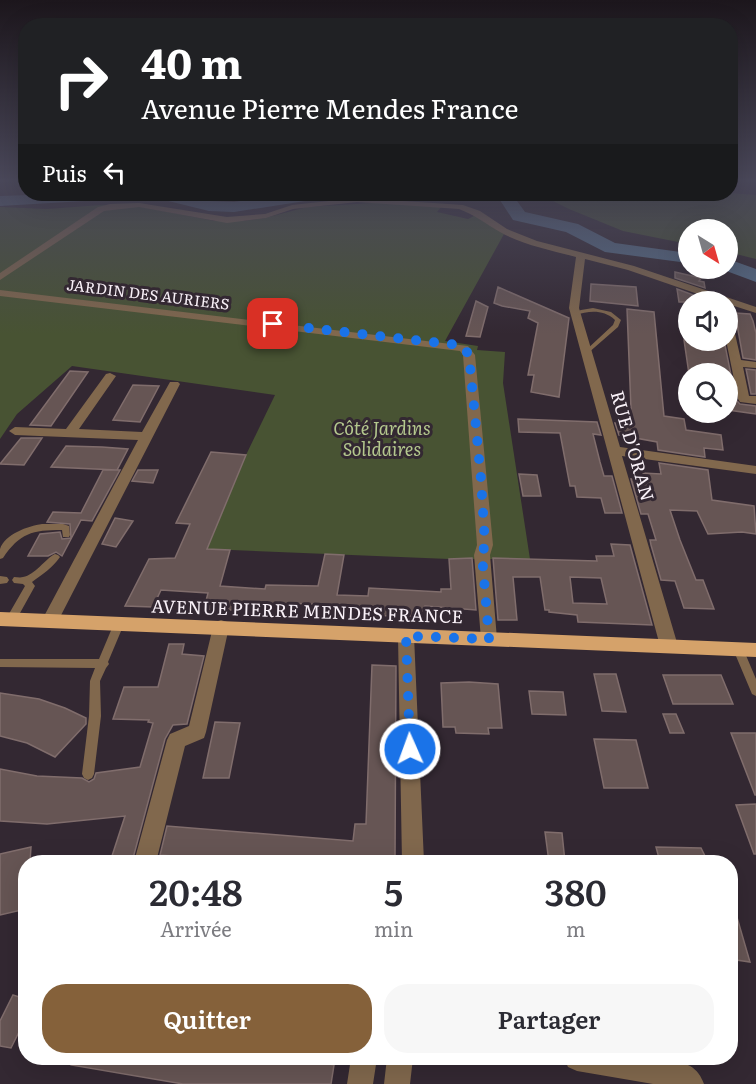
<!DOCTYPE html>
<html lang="fr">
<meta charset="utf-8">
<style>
:root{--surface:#fff;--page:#f7f7f7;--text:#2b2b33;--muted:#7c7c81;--accent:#85613a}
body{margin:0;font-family:Literata,serif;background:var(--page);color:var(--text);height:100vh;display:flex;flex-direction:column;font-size:22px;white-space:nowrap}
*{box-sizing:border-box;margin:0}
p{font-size:20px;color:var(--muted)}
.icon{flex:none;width:33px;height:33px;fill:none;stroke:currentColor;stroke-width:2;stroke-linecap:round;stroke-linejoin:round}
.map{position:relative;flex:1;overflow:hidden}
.sheet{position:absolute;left:18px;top:855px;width:720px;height:210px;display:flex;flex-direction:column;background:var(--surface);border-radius:24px;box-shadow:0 6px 24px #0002}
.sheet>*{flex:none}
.guide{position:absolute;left:18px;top:18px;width:720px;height:183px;border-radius:24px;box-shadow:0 6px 24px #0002;background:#202124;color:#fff;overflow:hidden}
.needle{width:39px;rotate:143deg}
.tools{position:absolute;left:678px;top:219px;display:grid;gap:12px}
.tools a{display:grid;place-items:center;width:60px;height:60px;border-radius:50%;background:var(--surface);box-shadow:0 6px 24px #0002;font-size:30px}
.pin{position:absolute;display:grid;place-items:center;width:51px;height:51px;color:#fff;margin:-26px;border-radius:12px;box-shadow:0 3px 9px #0006}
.me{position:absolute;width:66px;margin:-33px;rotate:358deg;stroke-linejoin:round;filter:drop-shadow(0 0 4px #0008)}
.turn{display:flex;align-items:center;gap:21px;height:126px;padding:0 24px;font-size:27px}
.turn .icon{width:78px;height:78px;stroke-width:2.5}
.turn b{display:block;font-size:42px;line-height:51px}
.then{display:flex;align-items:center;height:57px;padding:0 24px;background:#0003;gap:12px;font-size:22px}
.eta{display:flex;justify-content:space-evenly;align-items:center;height:102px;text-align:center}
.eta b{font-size:36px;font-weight:600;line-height:42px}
.action{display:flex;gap:12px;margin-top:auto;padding:12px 24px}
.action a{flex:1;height:69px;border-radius:24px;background:var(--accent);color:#fff;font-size:24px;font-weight:600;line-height:69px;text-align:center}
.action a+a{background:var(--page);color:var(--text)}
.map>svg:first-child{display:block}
</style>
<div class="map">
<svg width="756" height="1084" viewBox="0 0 756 1084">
<rect width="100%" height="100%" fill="#332832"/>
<path fill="#485333" d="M730 193 756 195V259L728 252V230H688V244L623 231 569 209 539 194Z
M389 202 442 206 437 212 468 219 476 215 504 234 445 341 478 346 477 350 505 352 503 383 530 559H449L207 549 246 455 275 395 72 366 17 414 0 439V207L47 209 101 205 142 207 215 221H242L265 218 307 207Z"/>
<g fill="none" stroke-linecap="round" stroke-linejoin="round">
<path fill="#576f8a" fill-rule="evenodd" d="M57 194H176L209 201 234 202 290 194H326L318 199 234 212 209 211 152 197 0 206V196Z
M496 194H512L525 212 578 224 615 243 688 253V263L605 252 566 232 513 220Z
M728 259 756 269V282L721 269 728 268Z"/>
</g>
<path fill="#665554" stroke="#806d6c" stroke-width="1.5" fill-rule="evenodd" d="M675 272 701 278 699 281 704 282 705 288 675 278Z
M591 284 636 287 638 306 590 301Z
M498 287 569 318 559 397 531 392 534 375H528L538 323 528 318 530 311 502 306 494 303Z
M677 289 707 300 708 302H679Z
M476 301 488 307 480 337 466 336Z
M627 309 654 312 664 416 684 419 686 430 721 435 723 450 704 448 705 457 658 450 657 442 619 435 615 423H625L626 408 631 409Z
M735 313 750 314 753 321 756 333V360L743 358Z
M684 340H724L736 400 740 404 756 406V414L728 410V374H689Z
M746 369 756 370V394H751Z
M70 371 88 372 51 426 30 425Z
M133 385 159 386 140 422 113 420Z
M518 419 597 422 601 435 593 434 600 462 604 476H612L622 513H605L601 498 577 497 575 486H570L560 433 519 432Z
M21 438H42L24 465 0 464Z
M66 446 102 447 128 449 117 470 51 467Z
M211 452 246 455 207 549 230 550 220 586 265 589 266 585 318 586 325 554 344 555 337 595 368 596 369 588 441 592V589H451L449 559 472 558 476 610 425 606 424 611H419V617L366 615 367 610 327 608V605L288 603 287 607 261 605 260 611 204 609 208 593 161 590 153 607 125 606 149 559 175 558 190 524 176 523Z
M659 463 708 470 712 500 754 506 756 534 742 532 708 534 697 511 670 510 680 540 696 580H703L714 609 684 608 675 581 661 580 651 545 650 540H656L648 514H641L631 479H644L643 473 661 474Z
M103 470H120L92 521 81 520 62 556 56 552 48 556H28L40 534 60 532 62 539 71 538 70 524 47 522 53 512 81 513Z
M138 470H158L153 483 132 481Z
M519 474 537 475 541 496H523Z
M115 518 133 521 116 547 102 544Z
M611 544 630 545 652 625 578 622 577 615 549 612V610H545L540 577H513L517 620H498L493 558 597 561 596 556H614ZM570 577 601 578 607 604 573 603Z
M169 644H184L182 654 204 656 187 724 173 725 165 739 132 862H110L125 816 47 824 0 821V769L37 776 82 778 89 782 94 779 96 773 140 767 153 723 148 722 149 720 113 719 124 687H158Z
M372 665 396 666 395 862H255L160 855 167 826 353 841 355 824H366Z
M594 674H616L626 712 602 711Z
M663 675H721L733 704H673Z
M469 682 498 684 502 728H488L489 734 456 733 455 727H443L441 683Z
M529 691 563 692 566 715 532 714Z
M0 693 39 699 65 708 86 718V724L55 757 27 743 0 736Z
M663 714H676L684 733H670Z
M215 722 240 723 229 778H203Z
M731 733H756V795H755Z
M594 739 636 740 648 788H604Z
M756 804V854H754L736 805Z
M545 832 562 833 565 862H549Z
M31 847 30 862H26V909L0 915V854Z
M656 847 701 848 708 862H660Z
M730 907H734L750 962 730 959Z
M13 995 26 999V1018L11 1048 0 1046V1021Z
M72 1058H316L315 1061 334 1065 331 1084H183L71 1065Z"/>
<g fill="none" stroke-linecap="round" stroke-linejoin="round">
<path fill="#81684d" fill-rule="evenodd" d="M593 308 611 312 621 320 618 327 587 354 584 352 585 351 613 325 615 320C603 309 589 311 575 315L572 313 581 310Z
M42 524H63L69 526 70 535 69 537H63L62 530C32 530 20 533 3 558L0 559C0 556 0 552 0 549 5 534 28 526 42 524Z
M55 554 58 555 60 557C52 568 43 574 32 582L35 586 15 622 11 623 7 622 6 619 25 586 23 584 14 583 12 580 14 577C17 577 20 578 23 577 35 575 45 559 55 554Z
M0 576 7 577 9 580 7 583 0 584Z
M119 620 123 621 124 624 108 662 109 664 106 668 100 681 101 716 94 774 92 778 88 780 84 778 82 774 89 716 90 681 95 668 0 667V659H99L115 621Z
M738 645 742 646 756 679V696L752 694 733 649 734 646Z"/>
<path fill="#81684d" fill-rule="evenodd" d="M357 198 463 205 480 211 507 229 537 241 634 266 756 307V313L728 304V302H721L628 270 585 259 579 308 620 447 756 466V474L622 456 678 646 675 651 669 653 663 651 660 646 569 308 576 257C551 250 523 245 500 232 486 224 475 215 459 209L357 202 293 209 266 218 227 223 139 207 104 211 0 280V273L98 207 110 204 139 203 227 217 265 214 292 205Z
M0 290 468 346 475 355 493 545 490 555 497 639 495 644 489 646 483 644 481 639 474 555 477 545 463 355 460 351 0 296Z
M728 322 733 325 741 360 756 362V368L743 367 749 396H756V404L740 402 738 399 726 340Z
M110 373 116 376 79 429 142 432 170 382H178L180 384 56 625 50 627 44 625 42 620 138 440 15 435 9 431 15 427 66 429 106 374Z
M221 620 227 622 229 627 206 732 204 738 185 746 156 862H134L167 740 170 734 189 726 213 627 215 622Z
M406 629 412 631 414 636 424 862H402L398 636 400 631Z
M351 1058H377L373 1084H347Z
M387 1058H413L410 1084H384Z
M564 1058C591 1055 667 1054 690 1066 697 1070 701 1076 704 1084H653L577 1071 568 1067Z"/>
<path fill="#d5a26a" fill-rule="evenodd" d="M0 612 756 643V657L0 626Z"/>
</g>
<linearGradient id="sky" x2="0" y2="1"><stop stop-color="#1c161c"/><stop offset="0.54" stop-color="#4a485a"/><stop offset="1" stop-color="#4a485a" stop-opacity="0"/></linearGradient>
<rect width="756" height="334" fill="url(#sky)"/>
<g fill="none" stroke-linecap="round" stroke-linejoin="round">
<path stroke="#1a73e8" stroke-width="10" stroke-dasharray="0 18" d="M273 324 458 345 464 348 469 355 481 479 485 544 482 555 489 639 406 636 410 749"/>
</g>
<g text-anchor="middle" stroke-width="6" stroke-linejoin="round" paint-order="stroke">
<g font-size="15" fill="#f9f1f8" stroke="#332832">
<text transform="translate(148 295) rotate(7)" y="5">JARDIN DES AURIERS</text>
</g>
<g font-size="18" font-style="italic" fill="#b4c88e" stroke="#332832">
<text x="382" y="435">Côté Jardins<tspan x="382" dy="21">Solidaires</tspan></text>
</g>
<g font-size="18" fill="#f9f1f8" stroke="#332832">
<text transform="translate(632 446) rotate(74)" y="6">RUE D'ORAN</text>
<text transform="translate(307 612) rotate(2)" y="6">AVENUE PIERRE MENDES FRANCE</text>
</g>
</g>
</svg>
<div class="tools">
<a><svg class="needle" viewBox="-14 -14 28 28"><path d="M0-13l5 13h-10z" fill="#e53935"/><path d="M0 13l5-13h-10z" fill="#7c7c81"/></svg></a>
<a><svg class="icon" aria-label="sound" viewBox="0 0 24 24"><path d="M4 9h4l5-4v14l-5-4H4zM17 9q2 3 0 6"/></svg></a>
<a><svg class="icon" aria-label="search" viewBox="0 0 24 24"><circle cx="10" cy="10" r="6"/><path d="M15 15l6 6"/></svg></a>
</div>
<div class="pin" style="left:273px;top:324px;background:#d93025"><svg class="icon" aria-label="arrive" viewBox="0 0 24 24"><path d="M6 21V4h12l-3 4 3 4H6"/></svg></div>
<svg class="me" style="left:410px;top:749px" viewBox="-20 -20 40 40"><circle r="17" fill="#1a73e8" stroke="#fff" stroke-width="3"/><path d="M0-11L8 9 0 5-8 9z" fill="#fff"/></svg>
<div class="guide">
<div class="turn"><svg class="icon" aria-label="right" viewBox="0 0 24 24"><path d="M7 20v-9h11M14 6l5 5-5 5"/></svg><div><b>40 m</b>Avenue Pierre Mendes France</div></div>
<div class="then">Puis<svg class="icon" aria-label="left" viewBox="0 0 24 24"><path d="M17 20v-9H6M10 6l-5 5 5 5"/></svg></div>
</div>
<section class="sheet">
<div class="eta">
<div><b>20:48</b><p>Arrivée</p></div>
<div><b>5</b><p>min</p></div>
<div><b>380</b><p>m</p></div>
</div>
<div class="action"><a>Quitter</a><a>Partager</a></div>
</section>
</div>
